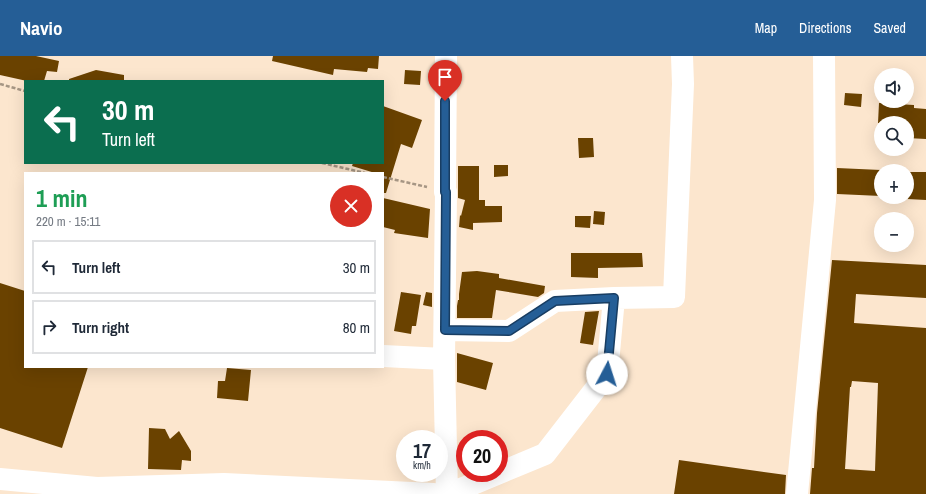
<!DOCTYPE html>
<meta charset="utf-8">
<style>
:root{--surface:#fff;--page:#f6f6f7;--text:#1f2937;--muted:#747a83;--line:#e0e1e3;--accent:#255e96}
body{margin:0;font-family:"Archivo Narrow",sans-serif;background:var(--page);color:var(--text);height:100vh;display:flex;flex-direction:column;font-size:15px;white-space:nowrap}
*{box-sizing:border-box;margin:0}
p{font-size:13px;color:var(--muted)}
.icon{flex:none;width:22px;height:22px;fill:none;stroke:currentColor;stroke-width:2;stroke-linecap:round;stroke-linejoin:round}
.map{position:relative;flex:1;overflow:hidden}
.drawer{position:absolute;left:24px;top:116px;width:360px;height:196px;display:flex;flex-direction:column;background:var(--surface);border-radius:0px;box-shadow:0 4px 16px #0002}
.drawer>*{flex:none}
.guide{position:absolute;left:24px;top:24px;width:360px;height:84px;border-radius:0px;box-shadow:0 4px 16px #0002;background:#0b6e4f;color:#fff;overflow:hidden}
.tools{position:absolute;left:874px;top:12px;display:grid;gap:8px}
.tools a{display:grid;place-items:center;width:40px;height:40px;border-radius:50%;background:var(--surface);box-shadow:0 4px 16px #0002;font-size:20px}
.speed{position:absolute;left:396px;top:374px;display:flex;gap:8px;font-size:20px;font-weight:700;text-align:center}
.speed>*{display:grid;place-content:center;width:52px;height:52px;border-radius:50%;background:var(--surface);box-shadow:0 4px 16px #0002;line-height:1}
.speed small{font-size:10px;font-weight:400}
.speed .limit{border:6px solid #d22;background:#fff;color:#111}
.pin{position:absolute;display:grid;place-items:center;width:34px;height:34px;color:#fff;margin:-41px -17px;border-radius:50% 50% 50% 0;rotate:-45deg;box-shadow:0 0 4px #0007}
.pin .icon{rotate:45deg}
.me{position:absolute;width:44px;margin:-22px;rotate:5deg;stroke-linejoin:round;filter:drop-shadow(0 0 3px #0008)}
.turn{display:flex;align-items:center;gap:14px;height:84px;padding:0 12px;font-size:18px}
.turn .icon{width:52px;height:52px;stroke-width:2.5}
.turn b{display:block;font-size:28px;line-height:34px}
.round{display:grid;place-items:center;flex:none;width:42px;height:42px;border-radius:21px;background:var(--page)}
.headline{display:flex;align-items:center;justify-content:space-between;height:68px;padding:0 12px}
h1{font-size:24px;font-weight:700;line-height:30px;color:#1e9e55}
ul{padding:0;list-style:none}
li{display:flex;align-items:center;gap:12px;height:54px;margin:0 8px 6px;padding:0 4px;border:2px solid var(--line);border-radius:0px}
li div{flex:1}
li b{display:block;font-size:15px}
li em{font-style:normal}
header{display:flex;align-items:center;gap:24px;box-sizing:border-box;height:56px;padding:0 20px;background:var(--accent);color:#fff}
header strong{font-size:19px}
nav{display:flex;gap:22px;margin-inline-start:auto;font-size:14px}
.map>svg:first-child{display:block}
</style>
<header>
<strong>Navio</strong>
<nav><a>Map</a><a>Directions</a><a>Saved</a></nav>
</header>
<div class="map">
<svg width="926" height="438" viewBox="0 0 926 438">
<rect width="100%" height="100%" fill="#fce6ce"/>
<path fill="#6a4200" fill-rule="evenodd" d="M0 0H36L59 5 57 16 47 15 44 25H27L0 19Z
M273 0H379L378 13 368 12 367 16 334 13 333 19 272 5Z
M96 14 124 19V25H69V23Z
M405 14 421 15 420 29 404 28Z
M845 37 862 38 861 51 844 49Z
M879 47 914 49V52L926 53V83L907 82V67H878Z
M383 50 422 64 412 92 401 88 386 137H383V117H375L352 110 353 107H383Z
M578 82H593L594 101 579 102Z
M494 109H508V120L494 121Z
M458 110H479V144H485V150H502V166L473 167V174L459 171 460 159 461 160 465 144 458 142Z
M837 112 881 114V140L837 138Z
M907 116H926V144L907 143Z
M383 142 430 153 428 182 394 177 395 174 383 171Z
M594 155 605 156 604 169 593 168Z
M575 160H591L590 172 575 171Z
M571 197H642L643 211 598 212V222L571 221Z
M832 204 926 209V242L856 238 854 267 926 272V438H810L812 412H814L817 357ZM852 325 878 327 875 415 845 413 850 331H851Z
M477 215 499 218V222L545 230 544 237 538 241 496 234 492 262H457V250L458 244H459V238L462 216Z
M0 227 25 235V311H88L62 392 0 372Z
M401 236 421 239 416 270H412L411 278 394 275Z
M426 236 432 237V251L423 249Z
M599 255 593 289 580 287 585 256Z
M457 297 493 307 486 334 457 326Z
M227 312 251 314 248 345 217 342 218 325H225Z
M149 372 165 373 170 383 179 375 191 395V405L182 404 181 414 148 413Z
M679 404 786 419 785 438H674Z"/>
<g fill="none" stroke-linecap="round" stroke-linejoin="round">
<path stroke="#a69684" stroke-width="2.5" stroke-dasharray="4 2" stroke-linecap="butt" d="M0 28 25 35
M322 107 365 117
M383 121 427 131"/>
<path stroke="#fff" stroke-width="22" d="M446 0 445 136H446L444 303 447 438
M445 274 509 275 555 245 614 242 674 241 683 28 682 0
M383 300 444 303
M0 423 97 432 224 428 433 438
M449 438 545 398 607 318 614 242
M797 438 825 144 824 0"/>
</g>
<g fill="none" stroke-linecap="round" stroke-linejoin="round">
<defs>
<path id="route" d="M445 45V136H446L445 274 509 275 555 245 614 242 607 318"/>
</defs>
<use href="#route" stroke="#183d62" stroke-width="10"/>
<use href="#route" stroke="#255e96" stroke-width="7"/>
</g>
</svg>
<div class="tools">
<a><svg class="icon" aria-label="sound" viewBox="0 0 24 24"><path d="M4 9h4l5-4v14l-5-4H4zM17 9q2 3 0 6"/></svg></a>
<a><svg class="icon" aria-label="search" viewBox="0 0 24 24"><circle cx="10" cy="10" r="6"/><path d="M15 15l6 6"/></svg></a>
<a>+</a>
<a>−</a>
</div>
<div class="speed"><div>17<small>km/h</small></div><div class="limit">20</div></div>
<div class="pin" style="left:445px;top:45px;background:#d93025"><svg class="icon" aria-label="arrive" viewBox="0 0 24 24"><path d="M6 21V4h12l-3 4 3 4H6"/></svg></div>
<svg class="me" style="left:607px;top:318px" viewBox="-20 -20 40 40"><circle r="19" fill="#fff"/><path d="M0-13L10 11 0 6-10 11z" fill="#255e96"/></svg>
<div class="guide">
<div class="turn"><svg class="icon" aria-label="left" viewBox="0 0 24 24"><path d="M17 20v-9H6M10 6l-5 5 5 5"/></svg><div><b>30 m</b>Turn left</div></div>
</div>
<section class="drawer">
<div class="headline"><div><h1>1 min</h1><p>220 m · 15:11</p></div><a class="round" style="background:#d93025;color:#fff"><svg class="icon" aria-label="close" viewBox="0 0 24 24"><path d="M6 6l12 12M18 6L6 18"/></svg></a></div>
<ul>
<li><svg class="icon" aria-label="left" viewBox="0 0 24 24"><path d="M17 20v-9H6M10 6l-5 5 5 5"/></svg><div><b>Turn left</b></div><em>30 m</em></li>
<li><svg class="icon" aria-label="right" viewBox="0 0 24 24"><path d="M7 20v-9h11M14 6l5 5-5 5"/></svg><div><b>Turn right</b></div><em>80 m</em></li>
</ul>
</section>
</div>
